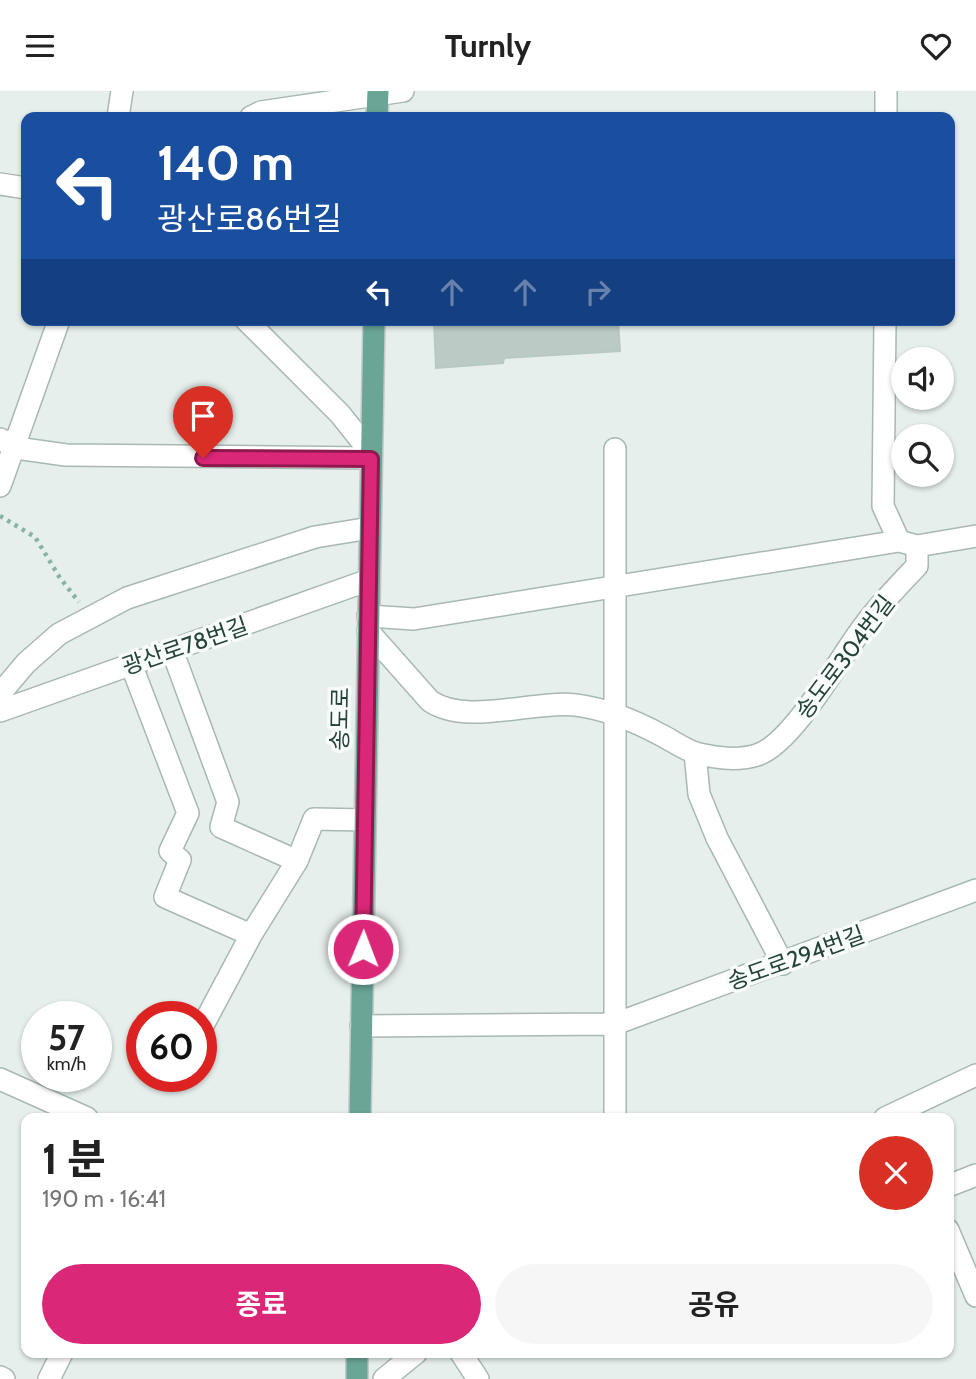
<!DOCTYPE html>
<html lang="ko">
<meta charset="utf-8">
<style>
:root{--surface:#fff;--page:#f6f6f6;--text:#222;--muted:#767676;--accent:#db2777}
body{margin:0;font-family:Cabin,"Noto Sans KR",sans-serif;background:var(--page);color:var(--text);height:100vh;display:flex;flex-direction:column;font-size:26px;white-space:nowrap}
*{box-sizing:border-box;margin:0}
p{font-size:23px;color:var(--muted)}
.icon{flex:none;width:38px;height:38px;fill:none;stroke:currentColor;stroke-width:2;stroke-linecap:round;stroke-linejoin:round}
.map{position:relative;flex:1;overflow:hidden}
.sheet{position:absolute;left:21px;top:1022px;width:933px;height:245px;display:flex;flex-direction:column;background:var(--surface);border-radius:14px;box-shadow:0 2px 5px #0004}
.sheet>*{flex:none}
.top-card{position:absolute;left:21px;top:21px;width:934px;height:214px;border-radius:14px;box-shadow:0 2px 5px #0004;background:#1a4fa0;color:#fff;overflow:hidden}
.fabs{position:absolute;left:891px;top:256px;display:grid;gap:14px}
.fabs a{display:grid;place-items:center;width:63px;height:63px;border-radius:50%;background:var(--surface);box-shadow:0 2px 5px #0004;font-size:35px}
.speed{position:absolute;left:21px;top:910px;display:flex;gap:14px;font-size:35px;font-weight:700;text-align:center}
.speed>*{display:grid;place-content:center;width:91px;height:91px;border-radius:50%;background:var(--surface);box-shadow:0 2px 5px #0004;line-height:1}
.speed small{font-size:18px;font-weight:400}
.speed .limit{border:10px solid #d22;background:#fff;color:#111}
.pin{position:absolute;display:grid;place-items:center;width:60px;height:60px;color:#fff;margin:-72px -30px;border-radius:50% 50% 50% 0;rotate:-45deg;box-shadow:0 0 7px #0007}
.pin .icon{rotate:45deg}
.me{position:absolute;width:77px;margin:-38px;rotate:1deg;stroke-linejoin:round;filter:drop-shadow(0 0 5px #0008)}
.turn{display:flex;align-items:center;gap:24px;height:147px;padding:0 21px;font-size:32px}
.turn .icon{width:91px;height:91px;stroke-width:2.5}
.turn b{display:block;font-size:49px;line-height:60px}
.lanes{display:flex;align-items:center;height:66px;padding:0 21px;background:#0003;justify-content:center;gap:35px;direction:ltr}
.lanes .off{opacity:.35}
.round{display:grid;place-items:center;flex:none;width:74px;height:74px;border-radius:37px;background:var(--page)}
.headline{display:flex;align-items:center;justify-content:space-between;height:119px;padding:0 21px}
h1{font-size:42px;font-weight:700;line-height:52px}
.button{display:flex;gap:14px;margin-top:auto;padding:14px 21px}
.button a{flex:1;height:80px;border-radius:42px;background:var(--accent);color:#fff;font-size:28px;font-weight:700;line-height:80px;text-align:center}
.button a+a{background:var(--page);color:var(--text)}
header{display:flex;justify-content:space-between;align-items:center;height:91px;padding:0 21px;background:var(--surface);font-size:32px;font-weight:700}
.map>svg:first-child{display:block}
</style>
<header><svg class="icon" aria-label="menu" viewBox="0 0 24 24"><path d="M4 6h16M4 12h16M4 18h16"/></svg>Turnly<svg class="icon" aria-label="heart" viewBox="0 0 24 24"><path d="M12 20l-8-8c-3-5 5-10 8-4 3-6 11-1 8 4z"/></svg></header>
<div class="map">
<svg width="976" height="1288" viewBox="0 0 976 1288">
<rect width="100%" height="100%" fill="#e6efeb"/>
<path fill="#bbcac4" stroke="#b8c9c2" stroke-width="2" d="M618 229 620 260 504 267 503 272 436 277 434 230Z"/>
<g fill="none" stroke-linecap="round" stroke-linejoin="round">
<defs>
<path id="minor" d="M118 26 122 0
M251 26 261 21 403 0
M886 26V0
M0 93 26 97
M246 229 340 323 371 362
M885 229 883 415 899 450 917 455 976 445
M0 348 16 357 66 364 371 367
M615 358V1027
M0 395 59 229
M368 525 414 528 899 450
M368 540 430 610C467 635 533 609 576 614 606 618 635 630 661 644 673 650 686 660 699 663 718 667 738 670 757 664 792 653 838 570 861 539 877 516 898 495 917 475V455
M172 559 228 711 221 736 297 770
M131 573 188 722 170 760 180 769 165 806 251 844
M0 607 4 598 26 572 59 543 127 507 315 446 370 437
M0 620 369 489
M695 662 699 703 717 747 783 873
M361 935 615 933 976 799
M201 938 251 844 297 770 314 728 365 729
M0 988 87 1027
M885 1027 976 984
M948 1095 976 1084
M948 1139 976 1205
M461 1262 478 1288
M0 1286 4 1288
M49 1288 62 1262
M384 1288 416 1262"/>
<path id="major" d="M377 26 378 0
M360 1027 374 229
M357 1288V1262"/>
</defs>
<use href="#minor" stroke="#a8b8b2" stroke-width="24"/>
<use href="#major" stroke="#c2cac8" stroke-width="24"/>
<path stroke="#86b3a5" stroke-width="4.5" stroke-dasharray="3.5 5" stroke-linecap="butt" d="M0 425 35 446 60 487 79 511"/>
<use href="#minor" stroke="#fff" stroke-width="21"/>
<use href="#major" stroke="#6aa596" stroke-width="21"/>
</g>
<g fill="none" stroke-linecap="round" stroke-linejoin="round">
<defs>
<path id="route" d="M203 367 371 368 363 858"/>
</defs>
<use href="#route" stroke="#8e194d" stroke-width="18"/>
<use href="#route" stroke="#db2777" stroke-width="12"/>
</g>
<g text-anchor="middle" stroke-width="7" stroke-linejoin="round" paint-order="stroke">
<g font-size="23" fill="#24423a" stroke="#f7fbf9">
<text transform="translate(185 555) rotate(-19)" y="8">광산로78번길</text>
<text transform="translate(845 566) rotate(-53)" y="8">송도로304번길</text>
<text transform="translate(340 628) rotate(-89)" y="8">송도로</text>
<text transform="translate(796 867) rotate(-20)" y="8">송도로294번길</text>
</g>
</g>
</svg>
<div class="fabs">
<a><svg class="icon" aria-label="sound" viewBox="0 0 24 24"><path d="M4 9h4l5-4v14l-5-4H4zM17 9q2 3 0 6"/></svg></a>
<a><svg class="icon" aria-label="search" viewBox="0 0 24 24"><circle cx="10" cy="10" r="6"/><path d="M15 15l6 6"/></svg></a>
</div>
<div class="speed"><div>57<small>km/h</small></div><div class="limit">60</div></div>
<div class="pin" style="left:203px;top:367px;background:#d93025"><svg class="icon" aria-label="arrive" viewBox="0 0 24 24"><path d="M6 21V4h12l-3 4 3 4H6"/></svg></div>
<svg class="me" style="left:363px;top:858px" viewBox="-20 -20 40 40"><circle r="17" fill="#db2777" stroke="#fff" stroke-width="3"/><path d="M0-11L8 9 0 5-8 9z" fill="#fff"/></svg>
<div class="top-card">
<div class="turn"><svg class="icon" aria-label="left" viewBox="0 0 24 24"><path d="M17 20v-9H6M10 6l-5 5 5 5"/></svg><div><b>140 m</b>광산로86번길</div></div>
<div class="lanes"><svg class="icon" aria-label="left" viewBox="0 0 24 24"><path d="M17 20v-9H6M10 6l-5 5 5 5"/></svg><svg class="icon off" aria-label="ahead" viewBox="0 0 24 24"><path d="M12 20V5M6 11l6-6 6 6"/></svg><svg class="icon off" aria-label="ahead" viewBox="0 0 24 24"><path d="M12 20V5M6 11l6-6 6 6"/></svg><svg class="icon off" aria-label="right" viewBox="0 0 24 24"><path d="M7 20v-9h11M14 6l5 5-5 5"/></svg></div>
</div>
<section class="sheet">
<div class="headline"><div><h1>1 분</h1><p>190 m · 16:41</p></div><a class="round" style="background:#d93025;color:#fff"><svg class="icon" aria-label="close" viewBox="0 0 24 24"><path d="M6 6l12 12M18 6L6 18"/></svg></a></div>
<div class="button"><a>종료</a><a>공유</a></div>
</section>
</div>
